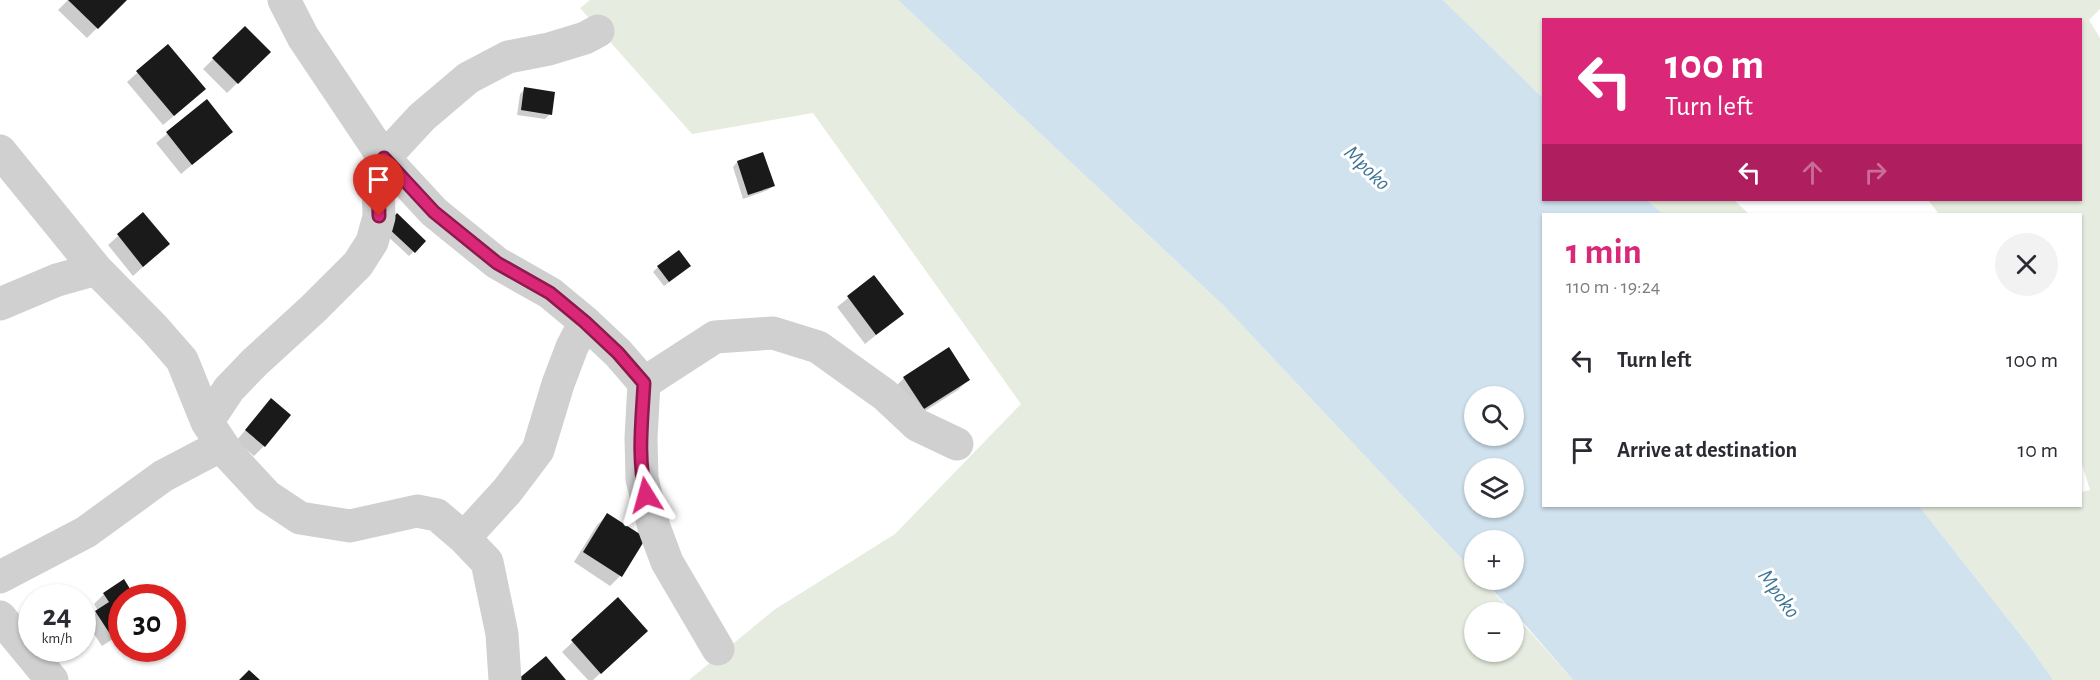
<!DOCTYPE html>
<meta charset="utf-8">
<style>
:root{--surface:#fff;--page:#f2f2f3;--text:#2b2b33;--muted:#7c7c81;--accent:#db2777}
body{margin:0;font-family:"Alegreya Sans",sans-serif;background:var(--page);color:var(--text);height:100vh;display:flex;flex-direction:column;font-size:22px;white-space:nowrap}
*{box-sizing:border-box;margin:0}
p{font-size:20px;color:var(--muted)}
.icon{flex:none;width:33px;height:33px;fill:none;stroke:currentColor;stroke-width:2;stroke-linecap:round;stroke-linejoin:round}
.map{position:relative;flex:1;overflow:hidden}
.panel{position:absolute;left:1542px;top:213px;width:540px;height:294px;display:flex;flex-direction:column;background:var(--surface);border-radius:0px;box-shadow:0 2px 4px #0004}
.panel>*{flex:none}
.hud{position:absolute;left:1542px;top:18px;width:540px;height:183px;border-radius:0px;box-shadow:0 2px 4px #0004;background:#db2777;color:#fff;overflow:hidden}
.controls{position:absolute;left:1464px;top:386px;display:grid;gap:12px}
.controls a{display:grid;place-items:center;width:60px;height:60px;border-radius:50%;background:var(--surface);box-shadow:0 2px 4px #0004;font-size:30px}
.speed{position:absolute;left:18px;top:584px;display:flex;gap:12px;font-size:30px;font-weight:700;text-align:center}
.speed>*{display:grid;place-content:center;width:78px;height:78px;border-radius:50%;background:var(--surface);box-shadow:0 2px 4px #0004;line-height:1}
.speed small{font-size:15px;font-weight:400}
.speed .limit{border:9px solid #d22;background:#fff;color:#111}
.pin{position:absolute;display:grid;place-items:center;width:51px;height:51px;color:#fff;margin:-62px -26px;border-radius:50% 50% 50% 0;rotate:-45deg;box-shadow:0 0 6px #0007}
.pin .icon{rotate:45deg}
.me{position:absolute;width:66px;margin:-33px;rotate:352deg;stroke-linejoin:round;filter:drop-shadow(0 0 4px #0008)}
.turn{display:flex;align-items:center;gap:21px;height:126px;padding:0 24px;font-size:27px}
.turn .icon{width:78px;height:78px;stroke-width:2.5}
.turn b{display:block;font-size:42px;line-height:51px}
.lanes{display:flex;align-items:center;height:57px;padding:0 24px;background:#0003;justify-content:center;gap:30px;direction:ltr}
.lanes .off{opacity:.35}
.round{display:grid;place-items:center;flex:none;width:63px;height:63px;border-radius:32px;background:var(--page)}
.summary{display:flex;align-items:center;justify-content:space-between;height:102px;padding:0 24px}
h1{font-size:36px;font-weight:600;line-height:45px;color:var(--accent)}
ul{padding:0;list-style:none}
li{display:flex;align-items:center;gap:18px;height:90px;padding:0 24px}
li div{flex:1}
li b{display:block;font-size:22px}
li em{font-style:normal}
.map>svg:first-child{display:block}
</style>
<div class="map">
<svg width="2100" height="680" viewBox="0 0 2100 680">
<rect width="100%" height="100%" fill="#fff"/>
<path fill="#e6ecdf" d="M590 0H898L1224 306 1474 572V579H1481L1512 612H1474V651H1514V614L1573 680H689L774 610 895 534 1021 404 813 113 692 134 580 8Z
M1443 0H2100V9L2089 20 2100 38V680H2053L2030 647 1919 506H2080L2081 492 2090 490 2080 458V214H1939L1928 200H2080V20H1544L1543 98Z
M1647 200H1734L1749 214H1663Z"/>
<path fill="#cfe2ee" fill-rule="evenodd" d="M898 0H1443L1543 98 1544 200H1647L1663 214H1544V506H1919L2030 647 2053 680H1573L1514 612 1481 579H1514V540H1474V572L1224 306ZM1474 396H1514V435H1474ZM1474 468H1514V507H1474Z"/>
<path fill="#0003" d="M68 0H125L87 38 58 10Z
M245 28 269 52 227 93 203 69Z
M167 46 194 99 163 125 127 82Z
M525 89 550 114 545 119 517 115 520 94Z
M207 101 231 132 181 174 156 143Z
M737 162 773 186 768 190 743 199 733 167Z
M143 214 168 244 133 276 108 245Z
M397 215 424 241 409 256 382 231Z
M658 267 684 271 664 286 653 272Z
M874 277 902 314 865 344 837 307Z
M904 378 968 380 958 390 914 418 894 388Z
M271 400 264 446 254 456 236 441Z
M607 515 620 576 610 586 574 562 597 525Z
M104 594 133 597H122V633L102 646 86 622 98 611 94 604Z
M617 600 636 641 593 680H588L562 652Z"/>
<path fill="#1a1a1a" d="M68 0H127L98 29Z
M245 26 271 52 238 84 212 58Z
M168 44 206 89 174 116 136 71Z
M524 87 555 92 552 115 521 110Z
M207 99 233 132 192 165 166 132Z
M763 152 775 186 748 195 737 161Z
M143 212 170 244 143 267 117 234Z
M397 213 426 241 415 253 386 226Z
M679 250 691 266 669 282 657 266Z
M874 275 904 314 876 335 847 296Z
M949 347 970 380 924 409 903 377Z
M271 398 291 415 265 447 245 430Z
M607 513 646 538 622 577 583 552Z
M124 579 135 597H122V631L112 637 95 611 109 602 103 593Z
M618 597 648 631 601 674 571 640Z
M546 656 566 680H517Z
M249 670 260 680H239Z"/>
<g fill="none" stroke-linecap="round" stroke-linejoin="round">
<path stroke="#d0d0d0" stroke-width="33" d="M284 0 303 37 384 158 434 212 497 263 550 293 585 322 618 353 644 383 641 438 642 479 654 527 667 562 718 649
M0 151 96 269
M0 304 57 280 96 269 154 328 182 360 207 422 229 455 267 496 300 518 350 526 417 511 437 515 464 538 487 562 502 634 505 680
M644 383 715 337 773 333 818 347 885 395 917 425 957 444
M207 422 229 389 255 362 313 309 358 264 372 242 379 217 378 180 384 158 422 117 468 78 508 57 549 49 585 38 598 31
M464 538 507 491 538 450 558 384 572 347 585 322
M0 577 86 532 163 476 222 445
M0 617 52 680"/>
</g>
<g fill="none" stroke-linecap="round" stroke-linejoin="round">
<defs>
<path id="route" d="M379 216 378 180 384 158 434 212 497 263 550 293 585 322 618 353 644 383C642 420 637 459 646 495"/>
</defs>
<use href="#route" stroke="#8e194d" stroke-width="15"/>
<use href="#route" stroke="#db2777" stroke-width="10"/>
</g>
<g text-anchor="middle" stroke-width="6" stroke-linejoin="round" paint-order="stroke">
<g font-size="22" font-style="italic" fill="#3f7597" stroke="#fff">
<text transform="translate(1368 167) rotate(44)" y="8">Mpoko</text>
<text transform="translate(1780 593) rotate(54)" y="8">Mpoko</text>
</g>
</g>
</svg>
<div class="controls">
<a><svg class="icon" aria-label="search" viewBox="0 0 24 24"><circle cx="10" cy="10" r="6"/><path d="M15 15l6 6"/></svg></a>
<a><svg class="icon" aria-label="layers" viewBox="0 0 24 24"><path d="M12 4l9 5-9 5-9-5zM3 14l9 5 9-5"/></svg></a>
<a>+</a>
<a>−</a>
</div>
<div class="speed"><div>24<small>km/h</small></div><div class="limit">30</div></div>
<div class="pin" style="left:379px;top:216px;background:#d93025"><svg class="icon" aria-label="arrive" viewBox="0 0 24 24"><path d="M6 21V4h12l-3 4 3 4H6"/></svg></div>
<svg class="me" style="left:646px;top:495px" viewBox="-20 -20 40 40"><path d="M0-17L14 15 0 8-14 15z" fill="#db2777" stroke="#fff" stroke-width="4"/></svg>
<div class="hud">
<div class="turn"><svg class="icon" aria-label="left" viewBox="0 0 24 24"><path d="M17 20v-9H6M10 6l-5 5 5 5"/></svg><div><b>100 m</b>Turn left</div></div>
<div class="lanes"><svg class="icon" aria-label="left" viewBox="0 0 24 24"><path d="M17 20v-9H6M10 6l-5 5 5 5"/></svg><svg class="icon off" aria-label="ahead" viewBox="0 0 24 24"><path d="M12 20V5M6 11l6-6 6 6"/></svg><svg class="icon off" aria-label="right" viewBox="0 0 24 24"><path d="M7 20v-9h11M14 6l5 5-5 5"/></svg></div>
</div>
<section class="panel">
<div class="summary"><div><h1>1 min</h1><p>110 m · 19:24</p></div><a class="round"><svg class="icon" aria-label="close" viewBox="0 0 24 24"><path d="M6 6l12 12M18 6L6 18"/></svg></a></div>
<ul>
<li><svg class="icon" aria-label="left" viewBox="0 0 24 24"><path d="M17 20v-9H6M10 6l-5 5 5 5"/></svg><div><b>Turn left</b></div><em>100 m</em></li>
<li><svg class="icon" aria-label="arrive" viewBox="0 0 24 24"><path d="M6 21V4h12l-3 4 3 4H6"/></svg><div><b>Arrive at destination</b></div><em>10 m</em></li>
</ul>
</section>
</div>
